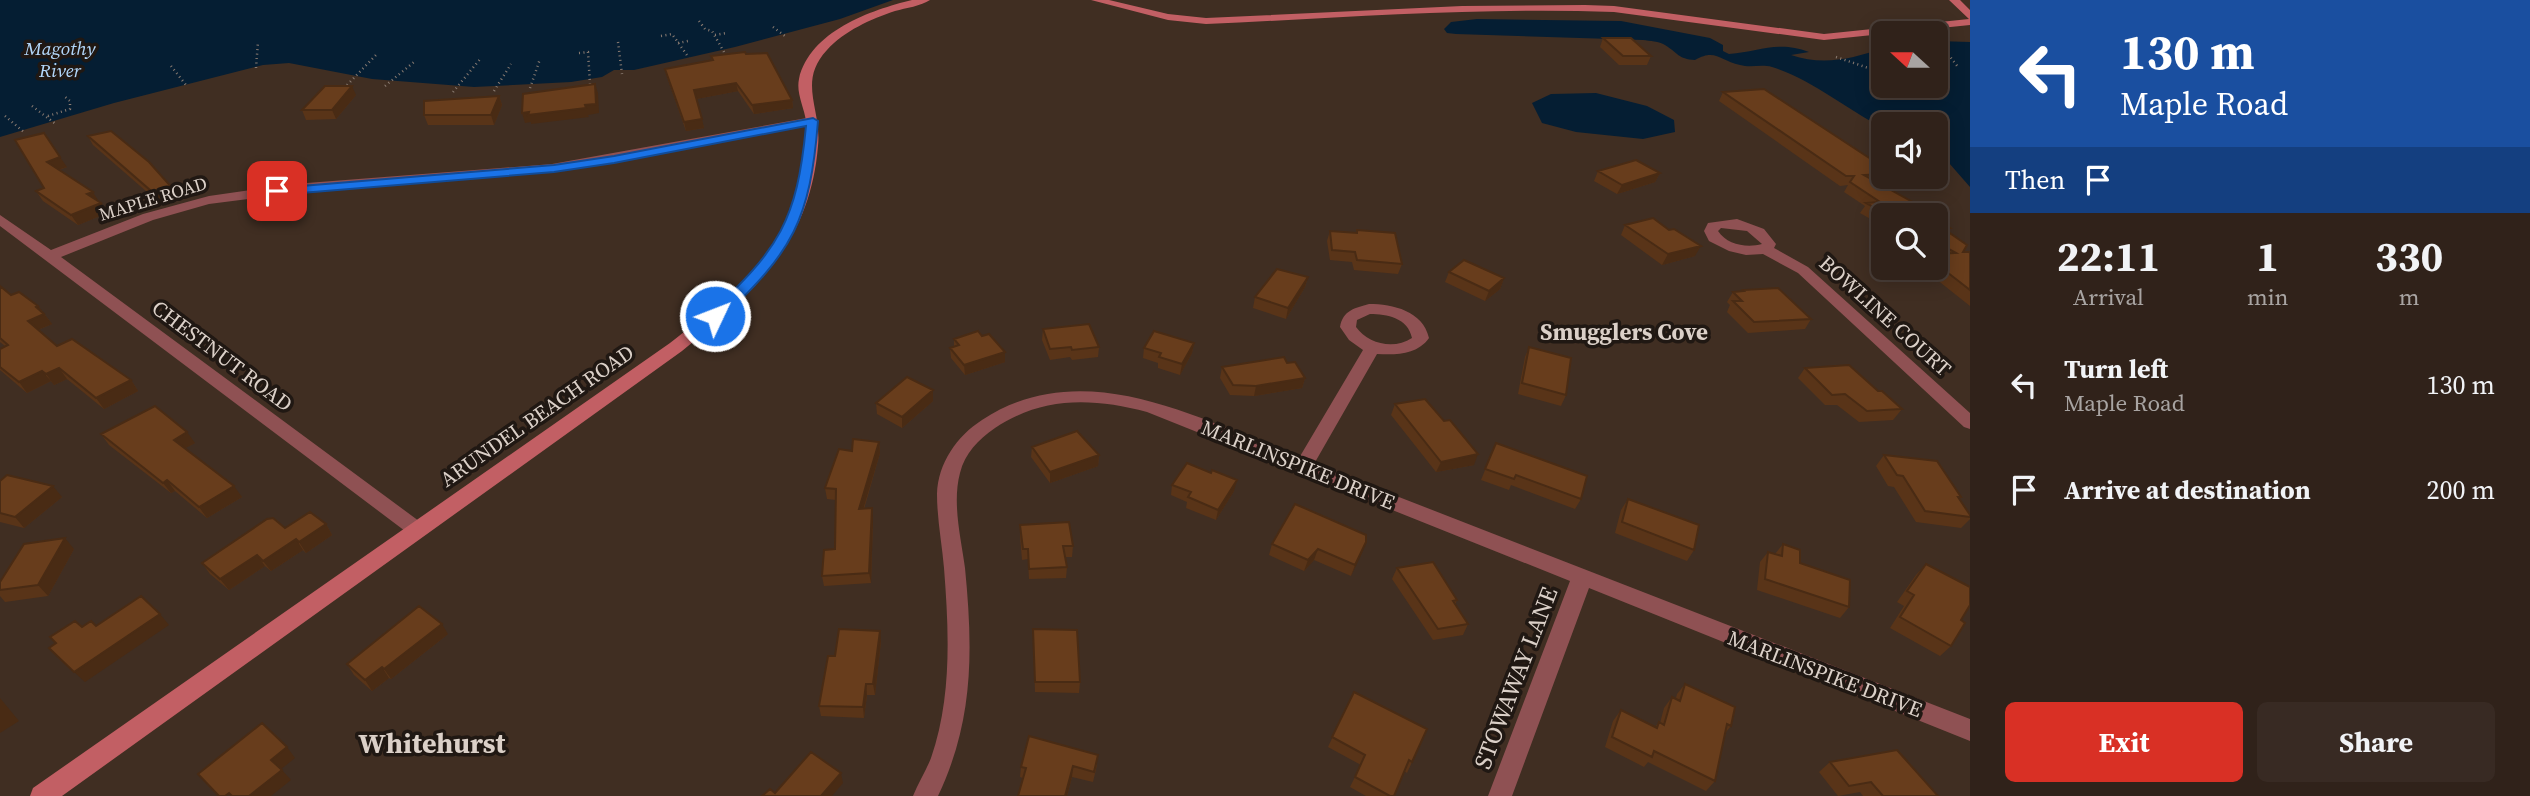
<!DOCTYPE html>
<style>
:root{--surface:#30221a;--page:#382a23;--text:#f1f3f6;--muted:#a8a4a2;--line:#4b3f39;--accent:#d93025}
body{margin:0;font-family:"Source Serif 4",serif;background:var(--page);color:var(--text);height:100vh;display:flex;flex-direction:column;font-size:26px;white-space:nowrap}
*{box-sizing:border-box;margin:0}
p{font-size:23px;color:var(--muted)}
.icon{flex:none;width:38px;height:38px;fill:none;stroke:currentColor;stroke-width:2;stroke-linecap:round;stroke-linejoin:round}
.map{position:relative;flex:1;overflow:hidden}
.details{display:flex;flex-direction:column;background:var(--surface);width:560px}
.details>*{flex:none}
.top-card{background:#1a4fa0;color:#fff;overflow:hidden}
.needle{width:46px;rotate:291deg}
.buttons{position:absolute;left:1871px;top:21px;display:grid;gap:14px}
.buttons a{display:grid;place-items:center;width:77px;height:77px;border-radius:10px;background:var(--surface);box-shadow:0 4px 18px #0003,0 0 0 2px var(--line);font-size:35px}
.pin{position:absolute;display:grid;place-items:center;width:60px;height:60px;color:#fff;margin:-30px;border-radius:14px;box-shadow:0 4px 10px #0006}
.me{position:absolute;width:77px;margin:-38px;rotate:47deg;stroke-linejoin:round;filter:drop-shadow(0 0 5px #0008)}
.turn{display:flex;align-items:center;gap:24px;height:147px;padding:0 35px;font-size:32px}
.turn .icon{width:91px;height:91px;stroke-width:2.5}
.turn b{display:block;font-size:49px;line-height:60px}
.then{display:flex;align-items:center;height:66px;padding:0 35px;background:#0003;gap:14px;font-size:26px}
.eta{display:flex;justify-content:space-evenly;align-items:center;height:119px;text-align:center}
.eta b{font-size:42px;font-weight:700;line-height:49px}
.action{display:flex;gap:14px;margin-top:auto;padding:14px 35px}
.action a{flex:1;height:80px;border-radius:10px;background:var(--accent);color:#fff;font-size:28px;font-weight:700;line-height:80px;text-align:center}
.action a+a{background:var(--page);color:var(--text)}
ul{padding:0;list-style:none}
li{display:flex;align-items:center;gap:21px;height:105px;padding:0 35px}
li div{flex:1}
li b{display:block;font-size:26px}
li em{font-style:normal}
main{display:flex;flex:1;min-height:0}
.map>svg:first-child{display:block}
</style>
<main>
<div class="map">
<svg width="1970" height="796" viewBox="0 0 1970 796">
<rect width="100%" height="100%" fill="#402e22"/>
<path fill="#051e33" d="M0 0H893L840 19 735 47 634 70H614L602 77 571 82 474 87 372 79 289 63 263 65 114 103 0 137Z
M1477 19 1621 21 1710 38 1723 45V51L1729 54C1759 52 1778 40 1809 52L1791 55C1823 66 1852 59 1883 48V86H1936V41L1970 42V187L1949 163 1936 156V124H1883V128C1846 109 1813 80 1772 67 1761 64 1751 68 1740 65 1720 61 1716 48 1695 60 1678 59 1678 53 1665 45 1659 41 1650 41 1643 40L1456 34 1447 33 1444 29 1451 22Z
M1596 93 1647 106 1674 120 1675 132 1643 139 1576 132 1542 123 1532 103 1551 94Z"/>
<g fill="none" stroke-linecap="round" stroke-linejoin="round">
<path stroke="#8b7c72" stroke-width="2.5" stroke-dasharray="1 3.5" stroke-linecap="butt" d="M699 21 705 29 712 31 724 52
M773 27 785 36
M715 35 727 33
M661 36 672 34 689 58
M1937 40 1958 67
M618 42 622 74
M678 43 688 41
M1871 50 1883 55
M579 53 588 52 590 84
M1836 57 1883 73
M171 66 186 85
M256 68 258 42
M347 85 376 55
M385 86 414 62
M530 88 540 59
M494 91 511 64
M453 92 481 58
M32 106 57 125
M5 116 25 133
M48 116 70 109V101L64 96
M1898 121 1907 120 1914 124
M1876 128H1883"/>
<path stroke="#8b7c72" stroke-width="3.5" stroke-dasharray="2 4.5" stroke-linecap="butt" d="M1936 140 1947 143"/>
<path fill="#8f5153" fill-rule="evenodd" d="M812 117 818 121 816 124 618 162 552 172 294 193 209 204 153 220 61 257 423 524 426 529 423 534 416 537 409 534 0 226V215L51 250 143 214 209 196 294 184 552 164Z
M1737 219 1764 229 1776 244 1774 248 1808 267 1970 413V429L1964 427 1798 273 1763 254 1746 255 1729 251 1709 241 1704 231 1708 223ZM1721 228 1747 231 1762 244C1747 248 1727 245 1718 231Z
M1369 304C1393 304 1423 311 1429 338 1417 355 1396 355 1377 354L1314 464 1970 719V741L1589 588 1512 796H1488L1570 581 1147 412C1093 398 1043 396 995 428 978 440 965 453 960 473 952 503 961 538 965 568 973 650 974 720 938 796H913C918 783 926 771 931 758 952 697 949 632 944 568 942 544 937 519 937 494 938 463 957 436 982 420 1084 353 1200 419 1299 458L1363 350 1349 340 1340 327C1343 310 1355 308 1369 304ZM1370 314C1387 314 1408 318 1412 338 1394 350 1368 344 1356 327L1357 320Z"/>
<path fill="#c25f64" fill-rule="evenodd" d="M912 0H930C921 6 906 8 895 11 871 19 844 31 827 50 797 82 822 109 818 146 810 243 754 293 682 351L62 796H30L33 788 670 343C713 310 760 276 784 225 799 195 809 154 806 121 804 107 796 93 799 79 810 31 871 10 912 0Z
M1091 0H1109L1168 14 1206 18 1462 6 1585 5 1614 6 1824 34 1969 19 1949 0H1960L1970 10V25L1824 40 1614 12C1478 7 1342 18 1206 24L1168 20Z"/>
</g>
<path fill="#593418" d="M1603 38 1651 56 1647 65H1619L1600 47Z
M746 54 792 100 793 108 754 114 738 91 696 99 704 128 686 131 667 77 665 69 711 60V56Z
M1764 89 1883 167V177H1891L1887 183 1879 184 1945 220 1943 224 1950 228 1948 231 1967 245 1963 252H1969L1970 253V306L1936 279 1937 277 1927 268H1936V215H1883V226L1860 213 1865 206 1844 192 1848 185 1840 186 1719 101 1723 92Z
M356 95 336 119 306 120 302 110Z
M499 96 502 105 494 125H428L424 115Z
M88 136 174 190 179 199 162 205 93 145Z
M15 140 67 167 59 170 101 203 107 213 78 225 43 201 36 191 44 188Z
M1598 171 1660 173 1655 182 1617 194 1594 181Z
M1625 225 1695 256 1662 265 1621 235Z
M1357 230 1402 264 1398 274 1354 270 1352 262 1330 260 1327 241 1330 231 1356 233Z
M1449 272 1504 278 1500 289 1485 301 1445 282Z
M1308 277 1305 287 1286 319 1253 308 1255 297Z
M0 286 11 295 38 306 52 324 38 330 57 346 131 380 138 391 104 409 67 379 54 385 51 381 27 393 0 370V349L5 346 0 342Z
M1743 290 1811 319 1805 329 1748 333 1727 312 1730 305 1727 302 1733 292 1742 291Z
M1043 329 1099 347 1098 357 1072 360 1070 357 1050 360 1042 340Z
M982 336 1005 352V362L965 375 951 358 950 348 954 346V339Z
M1194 343 1192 353 1180 375 1158 368V363L1143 358 1144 348Z
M1529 347 1566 395 1561 406 1518 394 1525 357Z
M1287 363 1305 378 1302 388 1254 396 1230 395 1220 378 1222 367Z
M1805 368 1878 391 1902 409 1893 420 1859 422 1837 405H1825L1798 378Z
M933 390V401L902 428 877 414 876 403Z
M1395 404 1474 465 1436 472 1391 415Z
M101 434 195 443 185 448 242 497 207 518 175 491 171 493 109 445Z
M879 442 880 453 864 509 873 519 871 583 824 586 822 576 835 549 836 500 827 499 825 488 852 451Z
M1496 443 1581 499 1575 509 1511 485 1509 490 1481 480Z
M1032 447 1099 455 1098 466 1050 483 1031 457Z
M1884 455 1961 497 1959 499 1970 515V519L1961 528 1916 522 1894 487 1888 486 1876 466Z
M0 481 62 497 24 528 0 522Z
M1172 485 1234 491 1216 520 1186 508 1187 502 1171 495Z
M1628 499 1694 550 1687 561 1615 533 1621 510Z
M326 524 332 535 306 553 303 550 271 571 265 566 229 590 210 574 202 563 285 528Z
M1020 525 1073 546 1072 557H1065L1067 567 1066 578 1029 579 1028 559 1022 560 1020 536Z
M1366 542 1351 576 1314 560 1304 571 1269 555 1272 544Z
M1783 544 1800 563 1849 607 1840 618 1757 590 1760 562 1768 552 1775 554Z
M74 549 48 596 5 602 0 596V582Z
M1926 564 1961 620 1951 646 1940 656 1890 628 1904 606 1897 602 1916 575Z
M1397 568 1457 600 1455 605 1468 624 1463 635 1433 640 1392 579Z
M1033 629 1080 682 1079 693 1035 692Z
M448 634 391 679 389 678 372 691 354 675 347 664Z
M881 641 875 695H867L864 718 821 716 819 706 835 656Z
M1685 684 1731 726 1726 732 1715 781 1706 791 1648 762 1644 767 1605 747 1613 721 1621 710 1655 727 1659 722 1660 723 1664 708 1672 697 1676 698 1677 694Z
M1354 692 1412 762 1407 773 1404 771 1394 796H1366L1350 787 1361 765 1328 747Z
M1830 762 1938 796H1863L1860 792 1838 796 1819 772Z
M1097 765 1093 782 1072 777 1067 796H1018L1023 778 1020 777 1021 767Z"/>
<path fill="#492b14" d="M736 83 738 91 696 99 694 90Z
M595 84 598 93 599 113 588 115 589 117 531 124V122L525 123 522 113 585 105Z
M352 86 356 95 336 119 332 110Z
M499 96 502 105 494 125 491 115Z
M792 100 793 108 754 114 752 105Z
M702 119 704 128 686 131 684 122Z
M60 157 67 167 54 171 47 162Z
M1660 173 1655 182 1617 194 1622 185Z
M174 190 179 199 162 205 157 196Z
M93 192 99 202 87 194Z
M101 203 107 213 78 225 71 215Z
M1701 246 1695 256 1662 265 1668 254Z
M1308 277 1305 287 1286 319 1288 308Z
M1504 278 1500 289 1485 301 1489 291Z
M38 306 52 324 35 331 28 321 36 307Z
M1194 343 1192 353 1180 375 1182 364Z
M1005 352V362L965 375 964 365Z
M59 368 67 379 54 385 46 374Z
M42 371 51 381 27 393 19 382Z
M1305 378 1302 388 1254 396 1256 386Z
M131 380 138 391 104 409 96 398Z
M933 390V401L902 428V417Z
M187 432 195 443 182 450 174 440Z
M879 442 880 453 860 520 859 509Z
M1478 454 1474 465 1436 472 1441 462Z
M1099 455 1098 466 1050 483V472Z
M167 480 175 491 171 493 163 483Z
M1237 480 1234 491 1216 520 1218 510Z
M53 486 62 497 24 528 15 517Z
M234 486 242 497 207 518 199 507Z
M872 508 873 519 871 583 869 573Z
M326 524 332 535 306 553 299 542Z
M65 538 74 549 48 596 38 585Z
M296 539 303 550 271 571 263 561Z
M1366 542 1362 553 1351 576 1355 565Z
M1318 549 1314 560 1304 571 1308 560Z
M257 555 265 566 229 590 220 579Z
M160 614 169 625 85 682 74 672Z
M442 624 448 634 391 679 384 669Z
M880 631 881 641 875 695 873 684Z
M382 667 389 678 372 691 365 680Z
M866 684 867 695 864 718 863 707Z
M0 698 19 721 0 733Z
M287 747 295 758 280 770 271 760Z
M1073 766 1072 777 1067 796H1065Z
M282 770 291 780 271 796H249Z
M841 773 843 783 832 796H821Z"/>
<path fill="#683d1c" stroke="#492b14" stroke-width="2" d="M1603 38H1631L1651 56H1623Z
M745 52 746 54 767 53 792 100 752 105 736 83 694 90 702 119 684 122 665 69 713 60 711 56Z
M595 84 596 104 585 105 586 108 528 115 529 112 522 113 523 94Z
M325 86H352L332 110H302Z
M1764 89 1883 167V174L1864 175 1945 220 1939 222 1950 228 1944 229 1967 245 1963 252H1969L1970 253V290L1943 269 1947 268 1936 259V254L1956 253 1936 242V215H1888L1866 203 1880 202 1850 182 1854 176H1846L1723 92Z
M499 96 491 115H424V101Z
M111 131 149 162 174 190 157 196 88 136Z
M44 133 60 157 47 162 93 192 87 194 101 203 71 215 36 191 44 188 15 140Z
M1636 160 1660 173 1622 185 1598 171Z
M1653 218 1669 230 1674 229 1701 246 1668 254 1625 225Z
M1357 230 1395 233 1402 264 1357 260 1355 252 1332 250 1330 231 1357 233Z
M1464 260 1504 278 1489 291 1449 272Z
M1277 269 1308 277 1288 308 1255 297Z
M0 286 11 295 19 292 38 306 36 307 44 314 28 321 57 346 72 339 131 380 96 398 59 368 46 374 42 371 19 382 0 367V349L8 345 0 338Z
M1778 288 1811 319 1754 322 1733 301H1742L1733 292 1744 291 1743 290Z
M1089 324 1099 347 1072 350 1071 347 1050 349 1043 329Z
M978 331 982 336 989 334 1005 352 964 365 950 348 959 345 954 339Z
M1154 331 1194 343 1182 364 1159 357 1161 353 1144 348Z
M1529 347 1571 358 1566 395 1522 383Z
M1284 357 1287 363 1295 362 1305 378 1256 386 1233 385 1222 367Z
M1849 365 1878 391H1882L1902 409 1867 411 1845 394 1832 395 1805 368Z
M907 377 933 390 902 417 876 403Z
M1425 399 1444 421 1450 420 1478 454 1441 462 1395 404Z
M155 406 187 432 174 440 234 486 199 507 167 480 163 483 101 434Z
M1077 431 1099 455 1050 472 1032 447Z
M853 439 879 442 859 509 872 508 869 573 822 576 824 550 835 549 836 489 825 488 839 449 852 451Z
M1496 443 1587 476 1581 499 1516 475 1514 479 1485 469Z
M1884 455 1937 461 1961 497H1958L1970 515V517L1925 511 1903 476 1897 475Z
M1187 463 1211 473 1212 470 1237 480 1218 510 1188 497 1191 492 1172 485Z
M7 475 53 486 15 517 0 513V481Z
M1628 499 1699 525 1694 550 1622 522Z
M1295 504 1366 535V542L1355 565 1318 549 1308 560 1272 544Z
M310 512 326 524 299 542 296 539 263 561 257 555 220 579 202 563 267 519 273 518 285 528Z
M1069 522 1073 546H1063L1067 567 1029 569 1028 549H1023L1020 525Z
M65 538 38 585 0 590V582L24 544Z
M1783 544 1800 550V563L1850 580 1849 607 1765 579 1768 552 1782 556Z
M1433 562 1457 600 1453 601 1468 624 1438 629 1397 568Z
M1926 564 1970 587V605L1961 620 1965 623 1951 646 1900 617 1914 595 1907 591Z
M141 596 160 614 74 672 49 648 56 643 50 637 75 621 82 627 91 621 96 626Z
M419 606 442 624 384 669 382 667 365 680 347 664Z
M839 629 880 631 873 684H866L863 707 819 706 828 656H835Z
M1033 629 1077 630 1080 682H1035Z
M1685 684 1735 707 1731 726 1727 724 1715 781 1654 751 1652 757 1612 737 1621 710 1657 728 1659 722 1664 725 1672 697 1680 701Z
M1354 692 1427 729 1412 762 1409 760 1394 796H1390L1355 777 1365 755 1332 737Z
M262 723 287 747 271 760 282 770 249 796H232L229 793 225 796H219L198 774Z
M1029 736 1098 755 1094 772 1073 766 1065 796H1018L1026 768 1021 767Z
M1897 750 1938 796H1883L1871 782 1849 786 1830 762Z
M811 752 841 773 821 796H762L770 789 775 793Z"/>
<path fill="#1a73e8" stroke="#114b97" stroke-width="2" d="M813 118 818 121C810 221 793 251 721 319H710L708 316 710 313C779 249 797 221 806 126L614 163 554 172 277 195 271 191 277 188 554 165 614 156Z"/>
<g text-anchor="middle" stroke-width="7" stroke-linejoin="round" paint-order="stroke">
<g font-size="18" fill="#dbd0c8" stroke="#201813">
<text transform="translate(153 199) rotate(-17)" y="6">MAPLE ROAD</text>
</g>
<g font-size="19" font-style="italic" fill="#b3d8fb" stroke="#201813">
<text x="60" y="55">Magothy<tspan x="60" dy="22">River</tspan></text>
</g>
<g font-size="21" fill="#dbd0c8" stroke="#201813">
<text transform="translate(1885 316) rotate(42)" y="7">BOWLINE COURT</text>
<text transform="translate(222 356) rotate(37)" y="7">CHESTNUT ROAD</text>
<text transform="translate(537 416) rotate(-35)" y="7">ARUNDEL BEACH ROAD</text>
<text transform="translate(1298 465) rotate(22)" y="7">MARLINSPIKE DRIVE</text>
<text transform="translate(1825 674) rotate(21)" y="7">MARLINSPIKE DRIVE</text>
</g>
<g font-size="23" font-weight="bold" fill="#dbd0c8" stroke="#201813">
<text x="1624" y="340">Smugglers Cove</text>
</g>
<g font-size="24" fill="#dbd0c8" stroke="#201813">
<text transform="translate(1516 678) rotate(-69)" y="8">STOWAWAY LANE</text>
</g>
<g font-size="28" font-weight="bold" fill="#dbd0c8" stroke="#201813">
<text x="432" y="753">Whitehurst</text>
</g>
</g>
</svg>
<div class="buttons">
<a><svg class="needle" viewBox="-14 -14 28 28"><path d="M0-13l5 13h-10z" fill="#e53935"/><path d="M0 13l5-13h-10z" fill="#a8a4a2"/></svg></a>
<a><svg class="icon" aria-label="sound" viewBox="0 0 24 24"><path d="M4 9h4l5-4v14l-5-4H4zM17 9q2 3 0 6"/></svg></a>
<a><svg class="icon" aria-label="search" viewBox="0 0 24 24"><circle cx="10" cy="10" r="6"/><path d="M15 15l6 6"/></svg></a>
</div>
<div class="pin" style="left:277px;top:191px;background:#d93025"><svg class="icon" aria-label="arrive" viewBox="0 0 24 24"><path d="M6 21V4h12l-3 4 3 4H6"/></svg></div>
<svg class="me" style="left:715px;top:316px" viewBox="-20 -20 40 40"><circle r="17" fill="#1a73e8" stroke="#fff" stroke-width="3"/><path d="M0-11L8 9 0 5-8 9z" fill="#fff"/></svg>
</div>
<section class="details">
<div class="top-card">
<div class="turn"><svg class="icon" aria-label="left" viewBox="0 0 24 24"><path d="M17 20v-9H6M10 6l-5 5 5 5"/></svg><div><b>130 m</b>Maple Road</div></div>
<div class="then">Then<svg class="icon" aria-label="arrive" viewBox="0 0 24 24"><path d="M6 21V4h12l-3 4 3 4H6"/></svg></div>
</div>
<div class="eta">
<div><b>22:11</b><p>Arrival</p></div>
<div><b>1</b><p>min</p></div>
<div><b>330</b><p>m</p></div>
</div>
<ul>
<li><svg class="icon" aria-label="left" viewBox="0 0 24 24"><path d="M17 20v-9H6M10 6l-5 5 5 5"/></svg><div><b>Turn left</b><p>Maple Road</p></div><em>130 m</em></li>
<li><svg class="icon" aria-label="arrive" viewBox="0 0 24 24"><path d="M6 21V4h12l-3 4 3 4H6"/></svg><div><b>Arrive at destination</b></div><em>200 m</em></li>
</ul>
<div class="action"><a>Exit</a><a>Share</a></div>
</section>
</main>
